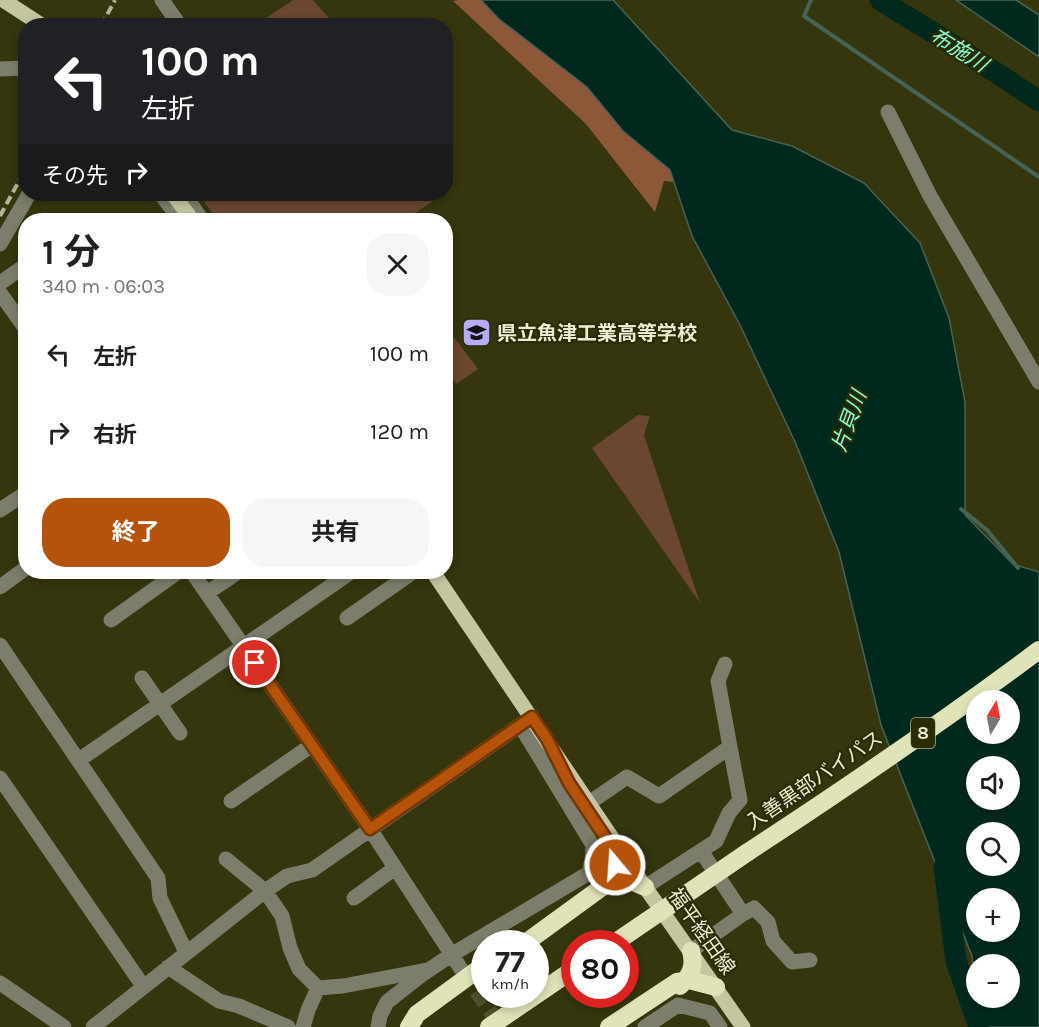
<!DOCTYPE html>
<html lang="ja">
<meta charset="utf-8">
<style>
:root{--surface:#fff;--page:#f6f6f6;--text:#202124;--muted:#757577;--accent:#b45309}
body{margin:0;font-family:Karla,"Noto Sans JP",sans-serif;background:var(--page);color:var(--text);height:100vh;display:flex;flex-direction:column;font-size:22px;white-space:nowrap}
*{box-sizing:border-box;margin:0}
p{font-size:20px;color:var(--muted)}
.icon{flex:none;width:33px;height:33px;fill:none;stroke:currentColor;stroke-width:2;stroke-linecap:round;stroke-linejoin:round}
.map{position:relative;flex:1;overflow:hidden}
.side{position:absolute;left:18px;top:213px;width:435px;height:366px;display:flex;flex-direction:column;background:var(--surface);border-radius:24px;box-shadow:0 3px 9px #0003}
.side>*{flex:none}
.top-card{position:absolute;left:18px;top:18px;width:435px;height:183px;border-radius:24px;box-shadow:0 3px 9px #0003;background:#202124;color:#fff;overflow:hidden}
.needle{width:39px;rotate:10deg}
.controls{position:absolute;left:966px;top:690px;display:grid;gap:12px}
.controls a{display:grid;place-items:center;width:54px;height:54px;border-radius:50%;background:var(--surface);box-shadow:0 3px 9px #0003;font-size:30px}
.speed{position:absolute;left:471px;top:930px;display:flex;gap:12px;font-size:30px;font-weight:700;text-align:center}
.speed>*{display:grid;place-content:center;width:78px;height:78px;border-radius:50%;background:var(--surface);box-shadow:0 3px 9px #0003;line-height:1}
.speed small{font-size:15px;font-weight:400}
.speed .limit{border:9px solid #d22;background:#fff;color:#111}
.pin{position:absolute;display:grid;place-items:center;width:51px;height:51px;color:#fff;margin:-26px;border:3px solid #fff;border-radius:50%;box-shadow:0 2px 6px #0007}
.me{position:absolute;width:66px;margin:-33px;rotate:342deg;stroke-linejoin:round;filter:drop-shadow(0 0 4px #0008)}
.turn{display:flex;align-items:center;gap:21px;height:126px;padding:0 24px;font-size:27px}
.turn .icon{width:78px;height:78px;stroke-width:2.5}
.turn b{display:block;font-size:42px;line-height:51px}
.then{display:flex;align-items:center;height:57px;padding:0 24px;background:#0003;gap:12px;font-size:22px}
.round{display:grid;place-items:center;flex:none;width:63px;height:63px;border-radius:24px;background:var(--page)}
.overview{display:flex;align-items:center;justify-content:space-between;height:102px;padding:0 24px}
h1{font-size:36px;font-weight:700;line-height:45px}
.action{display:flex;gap:12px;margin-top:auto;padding:12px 24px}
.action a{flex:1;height:69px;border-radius:24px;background:var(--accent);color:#fff;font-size:24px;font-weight:700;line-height:69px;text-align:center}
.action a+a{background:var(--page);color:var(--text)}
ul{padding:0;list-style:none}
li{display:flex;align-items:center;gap:18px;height:78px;padding:0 24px}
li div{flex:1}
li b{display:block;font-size:22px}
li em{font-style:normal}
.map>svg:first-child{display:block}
</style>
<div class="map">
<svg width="1039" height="1027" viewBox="0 0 1039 1027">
<rect width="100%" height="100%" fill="#35360e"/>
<path fill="#6b4630" d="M293 0H313L335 25H256Z
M199 194H443L405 220H217Z
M446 327 478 369 456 384 446 368Z
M638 415 650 416 644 435 700 603 592 448Z"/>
<path fill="#8d5838" d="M458 0H541L695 184 664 181 655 212 586 124 453 1Z"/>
<path fill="#00291e" stroke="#466355" stroke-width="1.5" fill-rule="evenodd" d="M481 0H613L732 130 792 146 864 183 920 243 949 318 965 402V515L1013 564 1039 572V1027H979L972 956 881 725 839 552 796 444 740 325 692 236 670 170 623 131 587 87 499 19ZM976 700H1010V734H976ZM976 766H1010V800H976ZM976 832H1010V866H976ZM976 898H1010V932H976ZM976 964H1010V998H976Z
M956 0H1016L1039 15V57Z"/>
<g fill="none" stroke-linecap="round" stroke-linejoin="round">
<path stroke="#466355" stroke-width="4" d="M811 0 804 16 1039 177
M961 509 987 530 1018 568"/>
<path stroke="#00291e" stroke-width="21" d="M880 0 963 51 1039 101
M944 867 956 961 979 1027"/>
<path stroke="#50512c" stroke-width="15" stroke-dasharray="15 8" stroke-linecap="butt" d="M463 972 501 1027"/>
<path stroke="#7c7d6b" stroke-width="15" d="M162 0 180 26
M0 69 26 68
M888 112 930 196 1039 382
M161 194 180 220
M184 194 202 220
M0 244 29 194
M0 283 26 265
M0 293 26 329
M0 510 26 493
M192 572 370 829 463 972
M0 587 26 568
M207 593 238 572
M347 618 413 572
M111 620 178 572
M0 645 158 878 160 898 186 952
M142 678 180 733
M79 760 351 572
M0 778 143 986
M231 801 312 745
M589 803 627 777 659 796 730 747 718 681 725 664
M226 859 265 891 282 916 290 948 299 969 318 988 308 1010 303 1027
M645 887 716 841 729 813 740 800 730 747
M354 898 395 868
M743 914 754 908 768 922 773 941 792 962 810 960
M691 951 743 914 701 851
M168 967 219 1001 239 1006 288 1027
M0 983 64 1027
M318 988 343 986 427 970
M93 1027 265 891 287 876 312 870 532 717
M378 1027 380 1016 387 1002 420 976 451 955 589 873 592 859 593 845 520 725
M645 1027 678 1005 710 1013 720 1027"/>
<path stroke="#c4c6a2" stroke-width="15" d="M3 0 43 26
M173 194 192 220
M433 572 645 887 743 1027"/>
<path stroke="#e0e3b7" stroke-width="18" d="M748 852C846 788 944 721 1039 650
M608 879 621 877 645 887
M524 944 616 877 621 868 619 847
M680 986C691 975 695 966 691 951
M409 1027 417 1014 484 965
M489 1027 574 969
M609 1027 677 982 689 980 716 987"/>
<path stroke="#b3b499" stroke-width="4" stroke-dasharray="9 4.5" stroke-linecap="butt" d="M101 26 115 0
M0 216 26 168"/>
<path stroke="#e0e3b7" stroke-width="18" d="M613 944 748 852"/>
</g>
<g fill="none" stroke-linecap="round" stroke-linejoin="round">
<defs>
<path id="route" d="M255 663 370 829 532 717 547 739 569 783 615 852V865"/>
</defs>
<use href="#route" stroke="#753606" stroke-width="15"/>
<use href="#route" stroke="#b45309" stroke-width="10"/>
</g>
<defs>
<symbol id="school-square" viewBox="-11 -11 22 22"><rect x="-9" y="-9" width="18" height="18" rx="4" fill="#b7abf8" stroke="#2b2c03"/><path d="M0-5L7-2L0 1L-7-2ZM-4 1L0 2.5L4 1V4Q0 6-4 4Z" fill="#111"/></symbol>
</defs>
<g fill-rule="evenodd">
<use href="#school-square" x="460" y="316" width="33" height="33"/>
</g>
<g text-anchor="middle" stroke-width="4.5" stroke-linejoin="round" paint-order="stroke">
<rect fill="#2b2c03" stroke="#b1b296" stroke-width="1.5" x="911" y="718" width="24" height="30" rx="4.5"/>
<g font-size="18" font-weight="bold" fill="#eaebd5">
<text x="923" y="739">8</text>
</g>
<g font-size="20" font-weight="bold" fill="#eaebd5" stroke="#2b2c03" text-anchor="start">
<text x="497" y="340">県立魚津工業高等学校</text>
</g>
<g font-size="20" fill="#eaebd5" stroke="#2b2c03">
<text transform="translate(814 780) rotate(-34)" y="7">入善黒部バイパス</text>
<text transform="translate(702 931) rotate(55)" y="7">福平経田線</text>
</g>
<g font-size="21" font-style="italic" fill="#8af9d5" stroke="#2b2c03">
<text transform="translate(959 50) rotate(32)" y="7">布施川</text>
<text transform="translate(849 421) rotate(-70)" y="7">片貝川</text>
</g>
</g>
</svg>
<div class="controls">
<a><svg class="needle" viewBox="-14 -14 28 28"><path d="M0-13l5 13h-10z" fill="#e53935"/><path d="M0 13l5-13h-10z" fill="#757577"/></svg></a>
<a><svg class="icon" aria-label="sound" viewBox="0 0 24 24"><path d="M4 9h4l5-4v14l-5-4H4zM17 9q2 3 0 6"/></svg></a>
<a><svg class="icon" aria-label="search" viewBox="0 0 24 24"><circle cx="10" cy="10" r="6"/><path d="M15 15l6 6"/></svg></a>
<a>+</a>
<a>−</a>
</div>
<div class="speed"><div>77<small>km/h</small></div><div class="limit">80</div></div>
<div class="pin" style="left:255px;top:663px;background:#d93025"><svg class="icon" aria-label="arrive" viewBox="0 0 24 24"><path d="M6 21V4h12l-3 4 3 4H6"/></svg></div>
<svg class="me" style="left:615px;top:865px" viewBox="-20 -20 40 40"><circle r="17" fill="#b45309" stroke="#fff" stroke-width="3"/><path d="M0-11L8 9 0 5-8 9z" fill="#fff"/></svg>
<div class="top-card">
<div class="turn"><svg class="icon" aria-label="left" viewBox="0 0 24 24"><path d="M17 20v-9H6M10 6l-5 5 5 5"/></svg><div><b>100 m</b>左折</div></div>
<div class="then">その先<svg class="icon" aria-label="right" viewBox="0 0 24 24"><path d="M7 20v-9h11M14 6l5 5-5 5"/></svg></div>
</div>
<section class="side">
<div class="overview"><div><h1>1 分</h1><p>340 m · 06:03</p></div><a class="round"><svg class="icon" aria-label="close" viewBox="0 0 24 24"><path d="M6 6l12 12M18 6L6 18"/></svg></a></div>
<ul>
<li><svg class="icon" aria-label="left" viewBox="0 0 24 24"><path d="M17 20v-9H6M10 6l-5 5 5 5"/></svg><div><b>左折</b></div><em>100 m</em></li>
<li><svg class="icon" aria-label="right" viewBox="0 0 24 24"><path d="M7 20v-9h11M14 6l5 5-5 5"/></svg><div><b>右折</b></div><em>120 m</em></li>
</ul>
<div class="action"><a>終了</a><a>共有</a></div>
</section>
</div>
